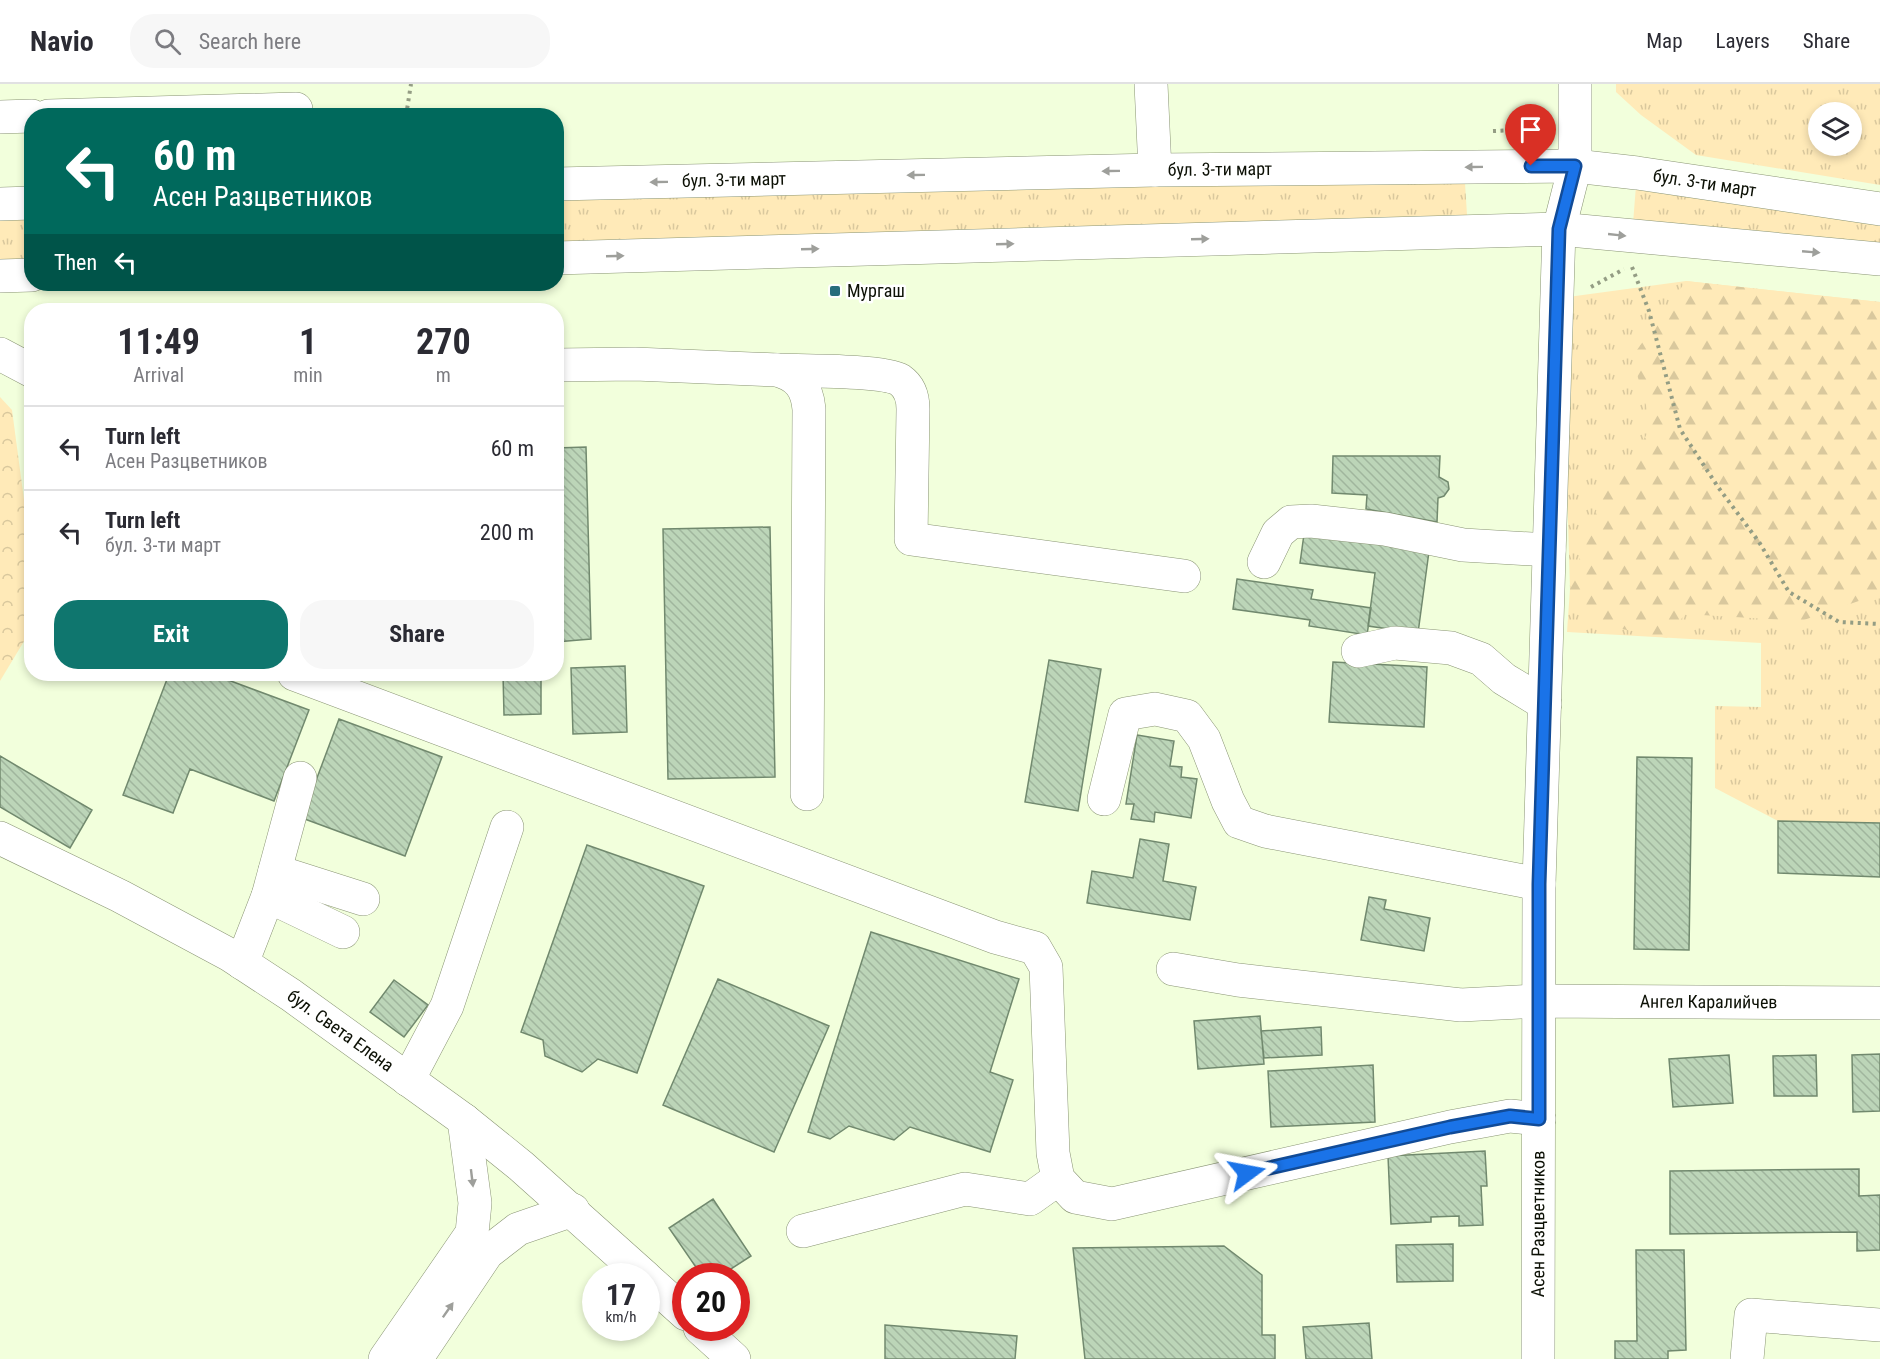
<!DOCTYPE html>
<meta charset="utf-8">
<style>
:root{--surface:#fff;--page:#f7f7f7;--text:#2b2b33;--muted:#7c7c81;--line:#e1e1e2;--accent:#0f766e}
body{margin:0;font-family:"Roboto Condensed",sans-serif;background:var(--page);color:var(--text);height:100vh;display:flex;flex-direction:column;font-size:22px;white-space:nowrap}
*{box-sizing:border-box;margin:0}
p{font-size:20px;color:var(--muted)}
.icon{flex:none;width:33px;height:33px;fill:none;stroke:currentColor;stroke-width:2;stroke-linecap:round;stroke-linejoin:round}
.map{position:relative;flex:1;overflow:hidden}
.drawer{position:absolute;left:24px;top:219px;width:540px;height:378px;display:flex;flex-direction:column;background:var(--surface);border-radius:24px;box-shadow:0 3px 9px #0003}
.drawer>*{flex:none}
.guide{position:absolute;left:24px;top:24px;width:540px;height:183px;border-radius:24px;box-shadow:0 3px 9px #0003;background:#00695c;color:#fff;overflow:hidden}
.controls{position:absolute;left:1808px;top:18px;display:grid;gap:12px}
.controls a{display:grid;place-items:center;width:54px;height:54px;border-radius:50%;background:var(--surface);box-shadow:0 3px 9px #0003;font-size:30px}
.speed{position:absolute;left:582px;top:1179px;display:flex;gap:12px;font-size:30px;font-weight:700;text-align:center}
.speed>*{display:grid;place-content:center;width:78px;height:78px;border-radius:50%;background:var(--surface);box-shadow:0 3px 9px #0003;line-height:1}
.speed small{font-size:15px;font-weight:400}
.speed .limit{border:9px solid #d22;background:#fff;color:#111}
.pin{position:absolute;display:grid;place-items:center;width:51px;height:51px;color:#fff;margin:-62px -26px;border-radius:50% 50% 50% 0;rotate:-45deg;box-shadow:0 0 6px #0007}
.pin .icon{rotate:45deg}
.me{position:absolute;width:66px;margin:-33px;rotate:77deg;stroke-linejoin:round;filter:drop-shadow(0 0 4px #0008)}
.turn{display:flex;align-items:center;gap:21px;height:126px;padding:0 30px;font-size:27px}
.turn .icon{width:78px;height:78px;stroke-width:2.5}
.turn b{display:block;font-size:42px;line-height:51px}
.then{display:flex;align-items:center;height:57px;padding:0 30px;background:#0003;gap:12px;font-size:22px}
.eta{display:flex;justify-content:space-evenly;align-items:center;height:102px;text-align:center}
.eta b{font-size:36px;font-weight:700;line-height:42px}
.primary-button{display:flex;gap:12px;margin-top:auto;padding:12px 30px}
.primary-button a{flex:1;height:69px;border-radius:24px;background:var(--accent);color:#fff;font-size:24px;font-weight:700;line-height:69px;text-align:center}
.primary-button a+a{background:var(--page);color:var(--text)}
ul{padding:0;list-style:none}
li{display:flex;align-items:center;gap:18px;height:84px;padding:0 30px;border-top:2px solid var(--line)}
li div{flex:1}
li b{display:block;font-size:22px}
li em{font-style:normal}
header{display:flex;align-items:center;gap:36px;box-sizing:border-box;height:84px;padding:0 30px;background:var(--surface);border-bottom:2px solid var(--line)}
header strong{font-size:28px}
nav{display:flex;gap:33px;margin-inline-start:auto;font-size:21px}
.search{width:420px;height:54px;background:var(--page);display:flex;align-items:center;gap:15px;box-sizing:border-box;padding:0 21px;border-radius:24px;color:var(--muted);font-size:22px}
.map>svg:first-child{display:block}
</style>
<header>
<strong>Navio</strong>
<div class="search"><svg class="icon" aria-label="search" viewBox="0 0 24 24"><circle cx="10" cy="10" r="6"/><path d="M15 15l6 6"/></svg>Search here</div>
<nav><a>Map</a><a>Layers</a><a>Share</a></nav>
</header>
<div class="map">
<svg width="1880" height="1275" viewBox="0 0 1880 1275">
<defs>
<pattern id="grass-tufts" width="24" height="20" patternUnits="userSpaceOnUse" patternTransform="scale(1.5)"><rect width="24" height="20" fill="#ffeab8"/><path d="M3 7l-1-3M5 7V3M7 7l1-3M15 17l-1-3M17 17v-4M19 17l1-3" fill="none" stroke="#d9c89d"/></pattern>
<pattern id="forest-firs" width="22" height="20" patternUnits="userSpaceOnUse" patternTransform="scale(1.5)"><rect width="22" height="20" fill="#ffeab8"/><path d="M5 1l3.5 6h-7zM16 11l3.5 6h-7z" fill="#d9c89d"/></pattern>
<pattern id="park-crowns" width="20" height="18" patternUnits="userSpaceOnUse" patternTransform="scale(1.5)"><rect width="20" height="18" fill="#ffeab8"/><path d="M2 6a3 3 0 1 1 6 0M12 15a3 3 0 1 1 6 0" fill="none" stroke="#d9c89d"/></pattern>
<pattern id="building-back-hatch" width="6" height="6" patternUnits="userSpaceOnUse" patternTransform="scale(1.5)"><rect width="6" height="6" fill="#bcd5b8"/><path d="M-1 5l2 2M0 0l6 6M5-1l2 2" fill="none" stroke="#a0b69d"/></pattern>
</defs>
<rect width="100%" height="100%" fill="#f2ffdc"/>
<path fill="url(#grass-tufts)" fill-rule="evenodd" d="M1616 0H1880V101L1696 71 1641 31 1616 8ZM1818 28H1851V62H1818Z
M1464 83 1468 147 557 174 556 101Z
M1637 89 1880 129V175L1632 152Z
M31 120V191L0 192V122Z
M1686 197 1880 218V739L1778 737 1715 704V622L1761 623V559L1567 548 1570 505 1566 367 1568 213Z"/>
<path fill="url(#forest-firs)" d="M1686 197 1880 218V503L1876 511 1801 537 1685 530 1667 554 1582 537 1570 505 1587 451 1602 412 1619 395 1652 342 1632 273Z"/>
<path fill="url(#park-crowns)" d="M0 313 12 326 31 468 32 544 0 597Z"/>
<path fill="url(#building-back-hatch)" stroke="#71896e" stroke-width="1.5" d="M586 363 591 555 556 558V364Z
M1333 372H1440L1439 393 1448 398 1449 405 1444 412 1438 414 1437 438 1366 425 1367 411 1332 409Z
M770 443 775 693 668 695 663 445Z
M1305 443 1430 460 1418 549 1368 542 1375 489 1300 479Z
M1237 495 1313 506 1311 515 1371 524 1367 551 1309 542 1310 536 1233 525Z
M1049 576 1101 585 1078 727 1025 718Z
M1333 578 1427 583 1424 643 1329 638Z
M625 582 627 648 573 650 571 584Z
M169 590H212L309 626 274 717 190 685 173 729 123 711Z
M503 590H541V630L504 631Z
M339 635 442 673 405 772 302 734Z
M1137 651 1174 657 1170 682 1182 683 1181 693 1197 695 1191 734 1155 728 1154 738 1131 735 1134 720H1126Z
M0 672 92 726 70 764 0 723Z
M1637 673 1692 674 1689 866 1634 865Z
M1778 737 1880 739V793L1778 789Z
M1140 755 1169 760 1163 797 1196 803 1190 836 1087 819 1092 787 1133 794Z
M587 761 704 802 637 989 598 975 582 988 545 972 543 956 521 948Z
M1369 813 1386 816 1384 825 1430 834 1424 867 1361 856Z
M871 848 1019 895 990 988 1013 996 990 1068 910 1043 894 1056 849 1042 830 1055 808 1048Z
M718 895 829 942 774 1068 663 1021Z
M394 896 428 921 404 953 370 928Z
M1260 932 1264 980 1198 985 1194 937Z
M1321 943 1322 971 1264 974 1261 947Z
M1880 970V1027L1853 1028 1852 971Z
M1729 971 1733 1019 1673 1023 1669 975Z
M1816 971 1817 1012H1774L1773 972Z
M1373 981 1375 1038 1271 1043 1268 987Z
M1485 1067 1487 1102H1481L1483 1141 1459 1142V1132L1431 1133V1138L1391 1140 1388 1072Z
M1859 1085V1112L1880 1111V1166L1857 1167V1148L1670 1150V1087Z
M713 1115 751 1172 720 1192H702L669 1144Z
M1453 1160V1197L1397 1198 1396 1161Z
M1224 1162 1262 1191V1251H1275V1275H1085L1073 1164Z
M1636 1166H1684L1686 1266 1668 1267V1275H1615V1257H1637Z
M1369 1239 1372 1275H1306L1303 1243Z
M885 1241 1017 1252 1015 1275H885Z"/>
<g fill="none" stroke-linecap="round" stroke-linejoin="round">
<defs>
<g id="minor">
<path d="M1151 0 1155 86"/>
<path d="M48 32 296 25"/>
<path d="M0 33 32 32"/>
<path id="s1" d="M556 100 1155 86 1575 82 1637 89 1880 125"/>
<path d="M0 120 32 119"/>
<path d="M556 174 1559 145 1880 175"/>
<path d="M0 192 32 191"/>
<path d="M0 270 32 287"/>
<path d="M556 281 635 280 777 286C798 292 807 303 809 325L807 710"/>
<path d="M777 286C801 287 883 286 900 296 910 303 913 314 913 325L911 455 1184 492"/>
<path d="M1264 478 1278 449 1291 438 1311 437 1385 445 1463 461 1549 466"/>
<path d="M1358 567 1395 559 1451 564 1481 575 1504 595 1545 620"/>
<path d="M294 590 995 853 1035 864 1046 883 1053 1069 1058 1095 1075 1113 1112 1120 1450 1043 1510 1032 1539 1035"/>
<path d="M1104 715 1125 630 1155 625 1187 632 1204 655 1228 717 1239 738 1265 747 1539 800"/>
<path id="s2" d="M0 754 120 812 230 871 291 911 464 1036 521 1082 644 1192"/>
<path d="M275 787 363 815"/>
<path d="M268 812 343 848"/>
<path d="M242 879 268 812 300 694"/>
<path id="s3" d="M1173 885 1238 896 1461 921 1538 917 1880 919"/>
<path d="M408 996 447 922 507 743"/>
<path d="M803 1147 965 1105 1030 1115 1058 1095"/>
<path d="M646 1194 686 1230"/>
<path d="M700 1244 734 1275"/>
<path d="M385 1275 472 1149 475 1119 464 1036"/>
<path d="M416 1275 487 1169 518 1145 573 1126"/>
<path id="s4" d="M1538 1275 1539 800 1559 145 1575 82V0"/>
<path d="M1747 1275 1751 1231 1880 1241"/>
</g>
</defs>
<use href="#minor" stroke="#8a9575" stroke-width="34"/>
<path stroke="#949d84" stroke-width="4" stroke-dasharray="3 4.5" stroke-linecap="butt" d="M406 32 411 0
M1493 47 1542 45
M1632 183 1649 227 1680 345 1718 403 1759 458 1789 508 1839 538 1880 540
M1591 203 1624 185"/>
<use href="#minor" stroke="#fff" stroke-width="33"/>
</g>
<defs><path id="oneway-solid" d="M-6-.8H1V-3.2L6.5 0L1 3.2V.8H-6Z" transform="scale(1.5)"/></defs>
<g fill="#9e9f9b">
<use href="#oneway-solid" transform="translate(1474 83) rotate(179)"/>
<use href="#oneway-solid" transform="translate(1111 87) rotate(179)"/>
<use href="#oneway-solid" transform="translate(916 91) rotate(179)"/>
<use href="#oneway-solid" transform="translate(659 98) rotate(179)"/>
<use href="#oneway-solid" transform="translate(1617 151) rotate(6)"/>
<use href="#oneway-solid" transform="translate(1200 155) rotate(-2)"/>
<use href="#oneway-solid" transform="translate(1005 160) rotate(-2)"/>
<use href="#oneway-solid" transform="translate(810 165) rotate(-2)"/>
<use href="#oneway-solid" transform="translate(1811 168) rotate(5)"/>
<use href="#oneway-solid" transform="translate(615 172) rotate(-2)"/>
<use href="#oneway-solid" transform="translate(472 1094) rotate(83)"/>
<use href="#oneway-solid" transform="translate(448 1226) rotate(-55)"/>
</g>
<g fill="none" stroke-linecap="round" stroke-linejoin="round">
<defs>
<path id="route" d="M1247 1089 1450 1043 1510 1032 1539 1035V800L1559 145 1575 82H1531"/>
</defs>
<use href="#route" stroke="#114b97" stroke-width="15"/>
<use href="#route" stroke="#1a73e8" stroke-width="10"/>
</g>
<rect fill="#276d7c" stroke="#fff" stroke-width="2" x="829" y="201" width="12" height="12" rx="3"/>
<g text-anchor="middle" stroke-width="5" stroke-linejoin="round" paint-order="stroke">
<g font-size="18" fill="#0c1005" stroke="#fff">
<text dy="6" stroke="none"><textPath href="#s1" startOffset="664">бул. 3-ти март</textPath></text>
<text dy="6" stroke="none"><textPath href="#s1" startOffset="178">бул. 3-ти март</textPath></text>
<text dy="6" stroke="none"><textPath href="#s1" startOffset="1150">бул. 3-ти март</textPath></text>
<text dy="6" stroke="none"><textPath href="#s3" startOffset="538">Ангел Каралийчев</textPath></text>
<text dy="6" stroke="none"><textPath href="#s2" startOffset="392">бул. Света Елена</textPath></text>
<text dy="6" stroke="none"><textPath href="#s4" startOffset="135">Асен Разцветников</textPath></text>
</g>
<g font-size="18" fill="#0c1005" stroke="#fff" text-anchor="start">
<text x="847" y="213">Мургаш</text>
</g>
</g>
</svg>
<div class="controls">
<a><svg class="icon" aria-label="layers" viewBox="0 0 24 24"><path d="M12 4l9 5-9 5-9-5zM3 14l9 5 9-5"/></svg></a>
</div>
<div class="speed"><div>17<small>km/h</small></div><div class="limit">20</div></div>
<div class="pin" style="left:1531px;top:82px;background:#d93025"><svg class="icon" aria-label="arrive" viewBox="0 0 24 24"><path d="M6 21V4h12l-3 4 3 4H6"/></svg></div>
<svg class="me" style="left:1247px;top:1089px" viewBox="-20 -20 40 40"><path d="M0-17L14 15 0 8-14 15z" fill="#1a73e8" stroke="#fff" stroke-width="4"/></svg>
<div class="guide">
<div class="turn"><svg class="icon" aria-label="left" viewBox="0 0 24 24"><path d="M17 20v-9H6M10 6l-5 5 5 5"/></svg><div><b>60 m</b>Асен Разцветников</div></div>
<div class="then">Then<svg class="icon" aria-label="left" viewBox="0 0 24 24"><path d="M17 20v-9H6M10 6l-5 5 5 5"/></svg></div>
</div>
<section class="drawer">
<div class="eta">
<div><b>11:49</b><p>Arrival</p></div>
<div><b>1</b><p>min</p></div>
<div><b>270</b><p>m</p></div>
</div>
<ul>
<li><svg class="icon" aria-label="left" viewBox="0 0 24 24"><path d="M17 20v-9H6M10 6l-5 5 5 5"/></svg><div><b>Turn left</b><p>Асен Разцветников</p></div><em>60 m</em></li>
<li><svg class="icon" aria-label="left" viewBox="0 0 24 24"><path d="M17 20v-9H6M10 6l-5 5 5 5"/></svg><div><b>Turn left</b><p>бул. 3-ти март</p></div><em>200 m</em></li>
</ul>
<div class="primary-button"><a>Exit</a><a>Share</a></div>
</section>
</div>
